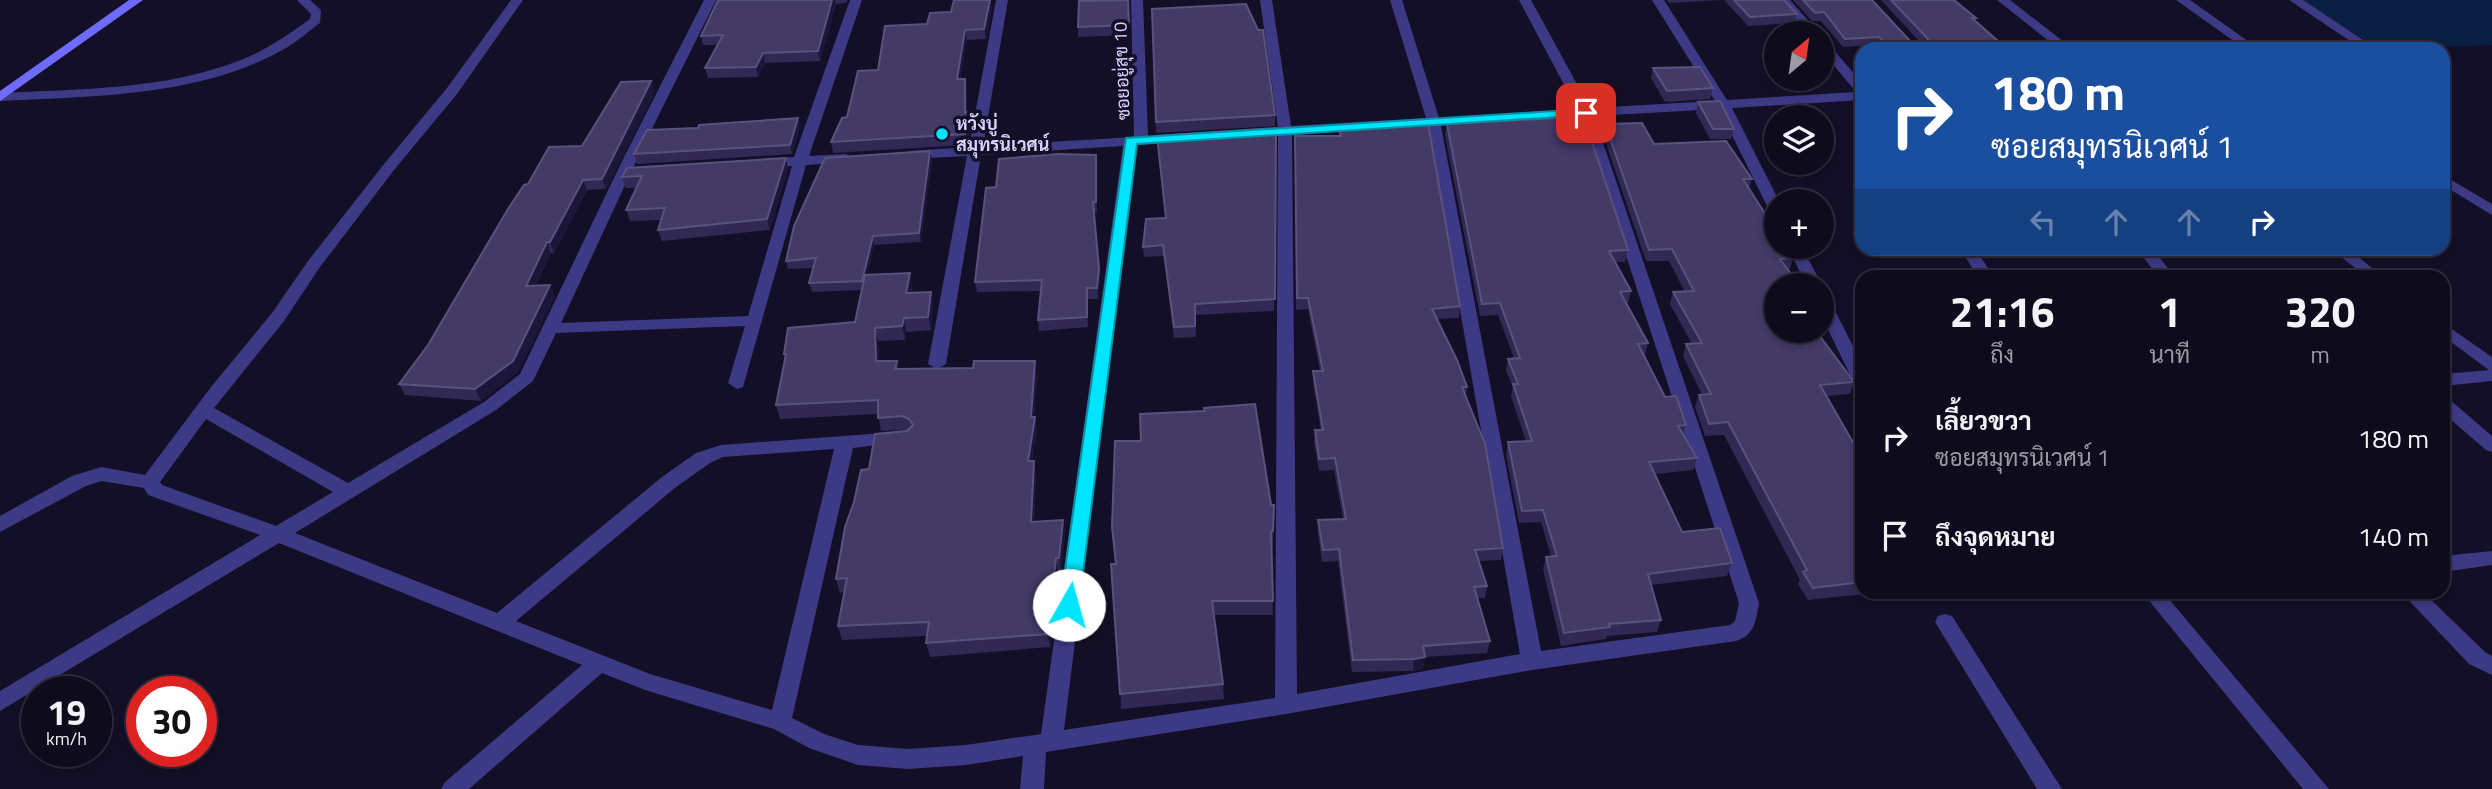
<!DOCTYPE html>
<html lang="th">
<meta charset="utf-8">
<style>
:root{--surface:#0e0b1c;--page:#171425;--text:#f1f3f6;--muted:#9b9ba3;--line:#2e2b3b}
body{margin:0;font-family:"Titillium Web",Sarabun,sans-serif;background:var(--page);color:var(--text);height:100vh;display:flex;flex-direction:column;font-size:26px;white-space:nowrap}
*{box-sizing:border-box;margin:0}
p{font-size:23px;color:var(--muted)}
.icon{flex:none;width:38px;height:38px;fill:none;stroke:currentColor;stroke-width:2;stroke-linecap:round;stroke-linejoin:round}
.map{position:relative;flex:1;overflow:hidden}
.side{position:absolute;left:1855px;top:270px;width:595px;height:329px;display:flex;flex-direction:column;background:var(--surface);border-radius:21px;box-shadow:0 4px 10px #0003,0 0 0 2px var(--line)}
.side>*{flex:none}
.banner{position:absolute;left:1855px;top:42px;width:595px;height:214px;border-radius:21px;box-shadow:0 4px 10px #0003,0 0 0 2px var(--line);background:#1a4fa0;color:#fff;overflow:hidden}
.needle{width:46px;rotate:29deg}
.controls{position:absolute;left:1764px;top:21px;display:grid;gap:14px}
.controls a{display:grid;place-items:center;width:70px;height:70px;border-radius:50%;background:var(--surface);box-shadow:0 4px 10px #0003,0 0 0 2px var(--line);font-size:35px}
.speed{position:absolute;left:21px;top:676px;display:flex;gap:14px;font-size:35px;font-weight:700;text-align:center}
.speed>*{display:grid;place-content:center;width:91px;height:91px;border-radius:50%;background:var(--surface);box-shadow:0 4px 10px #0003,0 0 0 2px var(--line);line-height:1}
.speed small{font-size:18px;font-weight:400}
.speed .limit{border:10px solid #d22;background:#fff;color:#111}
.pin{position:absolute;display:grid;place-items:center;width:60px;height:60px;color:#fff;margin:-30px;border-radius:14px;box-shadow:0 4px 10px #0006}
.me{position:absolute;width:77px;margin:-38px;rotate:7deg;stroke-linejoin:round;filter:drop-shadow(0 0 5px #0008)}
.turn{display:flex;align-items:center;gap:24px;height:147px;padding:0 21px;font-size:32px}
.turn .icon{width:91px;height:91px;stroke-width:2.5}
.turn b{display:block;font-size:49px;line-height:60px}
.lanes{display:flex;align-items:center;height:66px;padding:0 21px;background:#0003;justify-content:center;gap:35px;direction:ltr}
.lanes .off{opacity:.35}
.eta{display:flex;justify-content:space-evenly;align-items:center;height:119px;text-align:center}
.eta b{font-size:42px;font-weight:700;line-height:49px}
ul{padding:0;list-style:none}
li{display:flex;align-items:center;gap:21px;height:98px;padding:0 21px}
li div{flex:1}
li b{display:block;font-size:26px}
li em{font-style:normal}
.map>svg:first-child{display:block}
</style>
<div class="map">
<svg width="2492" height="789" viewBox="0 0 2492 789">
<rect width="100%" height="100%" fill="#130f26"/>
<path fill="#0a1f44" d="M2301 0H2492V45L2395 49 2366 41Z"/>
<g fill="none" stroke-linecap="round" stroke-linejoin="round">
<path fill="#3d3a85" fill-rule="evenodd" d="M297 0H310L321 10 320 23C309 31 298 41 286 48 201 97 95 96 0 101V93C80 89 165 90 241 60 266 50 288 35 310 19L311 14Z
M2492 551V565L2443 572V556Z"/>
<path fill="#3d3a85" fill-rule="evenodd" d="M511 0H523L457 94 394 170 320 267 284 321 214 408 348 483 484 402 520 374 624 157 704 0H716L638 157 561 323 748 316 792 166 766 167 759 163 766 159 794 157 850 0H862L809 156 846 154 853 158 846 162 806 165 743 387 737 389 728 383 745 326 556 333 533 381 496 410 295 533 497 613 662 477 696 453 721 445 897 432 903 434 906 438 903 442 853 448 792 718 824 734 858 745 908 749 966 745 1041 734 1123 146 981 155 946 364 937 369 928 364 967 156 909 159 902 155 909 151 969 147 996 0H1008L983 146 1134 137 1131 0H1143L1148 136 1181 134 1188 138 1181 142 1137 145 1064 730 1275 698 1278 135 1251 137 1244 133 1251 129 1278 127 1260 0H1272L1291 126 1426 118 1390 0H1402L1439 118 1577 109 1519 0H1531L1590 108 1715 101 1652 0H1664L1727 100 1856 92 1822 51V40L1826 41 1862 83V100L1732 108 1779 201H1776V214L1769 210 1719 109 1594 116 1759 603C1756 620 1755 635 1736 641L1532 670 1286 714 1046 752 1044 789H1020L1023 756 966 765 908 769 858 765 809 748 774 729 645 690 602 673 469 789H441L445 782 582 665 279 543 0 711V691L260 535 148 495 144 488 101 481 86 486 0 532V516L72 476 101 467 145 475 211 387 272 313 308 261 384 164 447 88ZM1581 117 1739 603 1735 621 1730 625 1541 651 1441 126ZM1428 126 1520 654 1297 694 1292 135ZM206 419 333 492 276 526 162 485 160 482ZM834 449 772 710 650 674 516 621 676 487 710 463 723 457Z
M1778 0H1790L1819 33H1807Z
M1997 0H2010L2073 49H2059Z
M2176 0H2190L2259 49H2245Z
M2289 0H2303L2363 40 2353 43Z
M2443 175 2492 204V215L2443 185Z
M1788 247H1802L1822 285H1806Z
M1960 248H1975L1993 276H1977Z
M2136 248H2152L2174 276H2158Z
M2330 248H2347L2382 276H2365Z
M1822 296 1830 301 1862 364V387L1853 381 1822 317Z
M2443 323 2492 357V381L2443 386V374L2489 370 2443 336Z
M2443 397 2449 399 2492 436V452L2486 450 2443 413Z
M2142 592H2163L2329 789H2303Z
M2401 592H2423L2485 652 2492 656V675L2469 664Z
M1945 614 1952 616 2062 789H2037L1935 622 1938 616Z"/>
<path fill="#6f6bff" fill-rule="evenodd" d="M129 0H143L0 101V91Z"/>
</g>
<path fill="#312854" d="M718 0H848L846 3 836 4 820 61 765 63 758 77 708 78 705 68 718 45H703L701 36Z
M1128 0 1129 35 1078 37V27Z
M1667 0H1784L1797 14 1794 23 1748 26 1724 0 1669 3Z
M1793 0H1872L1911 42H1920L1881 0H1954L1976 18 1975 21 2007 49H1880L1876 45 1843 47 1821 21H1812Z
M992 8 986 39 967 40 960 79H965L967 89V112H969L971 123 967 145 833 153 831 142 878 70 927 24 951 12Z
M1152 9 1275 115V126L1156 133Z
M1653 68 1713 88 1710 99 1665 102 1651 78Z
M655 91 606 189 587 190 554 253H551L536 285 555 296 518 372 481 401 405 395 399 384 428 345 528 184 582 146Z
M1698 102 1734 129 1731 139H1710L1696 113Z
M1447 124 1628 250 1625 262H1615L1631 291 1628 303H1626L1648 343 1645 355 1644 356 1665 397 1686 425 1683 435 1697 458 1693 470 1655 474 1682 532 1732 563 1727 576 1651 585 1661 620 1657 632 1607 636 1606 639 1561 646 1543 569 1546 557 1551 556 1541 522 1519 523 1506 455 1508 442 1526 441 1511 396 1513 387 1506 371 1508 359 1514 358 1498 315 1480 316 1445 135Z
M1605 124 1654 144 1752 179 1749 188 1793 258 1790 269 1788 270 1776 285 1854 382 1850 394 1826 396 1862 458V592H1883L1808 600 1798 584 1800 580 1724 435 1705 436 1695 407 1699 395 1702 394 1683 356 1686 344H1692L1670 304 1673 292H1685L1669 261H1646L1603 135Z
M800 128 792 154 637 164 634 154Z
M1276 128 1274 311 1195 315 1196 337 1174 338 1164 256 1144 257 1143 247 1166 218 1157 136Z
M1339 130 1460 306 1459 318 1437 319 1467 387 1466 396 1503 548 1501 560 1479 561 1487 586 1485 598H1477L1490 641 1487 653 1425 657 1423 669 1413 671 1352 672 1338 561 1322 562 1318 532V520L1343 519 1334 470 1319 471 1314 442 1315 430H1321L1313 383V371H1320L1308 309 1296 310 1295 147 1339 136Z
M930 151 932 160 921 242 874 245 867 275 912 286 911 293 931 292 933 305 931 330 906 332 905 340 878 341 879 361H897L898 369 1037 374 1034 417H1035L1037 431 1032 461 1036 474 1034 522 1063 520 1065 534 1061 572H1058L1050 647 930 657 926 643 927 636 842 640 838 626 844 592 840 593 836 579 869 469 908 431 905 430 881 431 878 414 780 419 776 405 785 359 784 354 855 322 862 290 812 292 809 283 814 268 788 269 786 261Z
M786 158 788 169 770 230 662 241 658 230 661 220 630 221 626 210 637 188H626L622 177Z
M1097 164V212L1094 213 1100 279 1098 299H1088V327L1039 331 1038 320 1041 291 977 292 975 282Z
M1271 505H1274L1273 546H1271L1273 615H1214L1223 684 1224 699 1121 709 1116 564Z"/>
<path fill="#1d163a" d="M832 0H835L836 4 820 61 818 51Z
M990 0 992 8 986 39 984 29Z
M965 30 967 40 958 89 957 79Z
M763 53 765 63 758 77 756 67Z
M965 79 967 89 966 123 965 113Z
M651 81 655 91 606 189 602 179Z
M969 112 971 123 967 145 965 134Z
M798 118 800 128 792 154 790 145Z
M930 151 932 160 921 242 919 233Z
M1096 155 1097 164V212L1096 202Z
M786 158 788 169 770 230 767 219Z
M583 180 587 190 554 253 550 242Z
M873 236 874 245 864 290 862 281Z
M547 242 551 253 531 297 526 286Z
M1099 269 1100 279 1098 299 1097 288Z
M910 273 912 286 909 306 906 293Z
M550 285 555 296 518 372 481 401 475 389Z
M1087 288 1088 299V327L1087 317Z
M931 292 933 305 931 330 928 317Z
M904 318 906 332 905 340 902 326Z
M875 328 878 341 879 375 876 361Z
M1035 361 1037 374 1033 428 1035 417 1037 431 1030 474 1028 461Z
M1034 461 1036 474 1033 535 1031 522Z
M1063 520 1065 534 1061 572 1059 558Z
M1056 558 1058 572 1050 647 1048 634Z
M1425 657 1423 669 1413 671 1414 659Z"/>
<path fill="#433a66" stroke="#5a527e" stroke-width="2" d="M718 0H832L818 51 763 53 756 67 705 68 723 35 701 36Z
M954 0H990L984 29 965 30 957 79H965V113L969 112 965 134 831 142 842 118 847 117 858 71 878 70 885 26 927 24 930 13 951 12Z
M1128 0 1129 25 1078 27 1079 1Z
M1734 0H1784L1797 14 1750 17Z
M1803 0H1872L1911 42H1928V39L1891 0H1954L1976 18H1972L2007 49H1892L1879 37 1845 39 1824 12 1815 13Z
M1246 4 1258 30H1263L1275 115 1156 122 1152 9Z
M1700 67 1713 88 1667 91 1653 68Z
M651 81 602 179 583 180 550 242H547L526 286 550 285 513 361 475 389 399 384 428 345 508 209 524 185 528 184 549 147 582 146 621 82Z
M1720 101 1734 129H1713L1698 102Z
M1579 117 1586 124 1628 250 1609 251 1631 291 1620 292 1648 343 1638 344 1665 397 1676 396 1686 425 1678 426 1697 458 1649 462 1682 532 1720 528 1732 563 1648 574 1661 620 1609 624 1610 627 1564 633 1546 557 1557 556 1543 510 1522 511 1508 442 1532 441 1513 384H1518L1508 359 1520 358 1500 303 1482 304 1447 124Z
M798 118 790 145 634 154 647 130 698 128 699 125Z
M1428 123 1460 306 1432 309 1457 360 1467 387H1462L1485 444 1503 548 1475 550 1487 586 1474 587 1490 641 1423 646 1425 657 1414 659 1353 660 1339 549 1323 550 1318 520 1346 519 1335 458 1319 459 1315 430H1323L1313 371H1323L1308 298H1297L1295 136H1341L1339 130Z
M1642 123 1654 144 1726 141 1752 179H1743L1776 231V247H1786L1793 258 1780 259 1799 285H1776V331H1816L1854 382 1820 385 1862 458V582L1813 588 1803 572 1807 570 1728 422 1709 424 1699 395 1711 394 1686 344 1702 343 1673 292 1694 291 1672 249 1649 250 1605 124Z
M1276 128 1275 299 1195 304V326L1174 327 1163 245 1143 247 1146 219 1166 218 1157 136Z
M930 151 919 233 873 236 862 281 809 283 816 258 786 261 794 226 825 158Z
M1058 154 1096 155V202H1093L1099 269 1097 288H1087V317L1038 320 1042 280 975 282 986 188 996 187 999 159Z
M786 158 767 219 658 230 665 208 626 210 642 176 622 177 627 168Z
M910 273 906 293 931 292 928 317 904 318 902 326 875 328 876 361H897L895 369 973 368 974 361H1035L1031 417H1035L1028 461H1034L1031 522 1063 520 1059 558H1056L1048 634 926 643 929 622 838 626 847 578 836 579 845 527 854 502 861 470 869 469 875 434 907 431 913 425 909 419 902 416 878 418V400L776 405 786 354H784L788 328 855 322 865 275Z
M1255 404 1271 505H1274L1273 531H1271L1273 601H1212L1223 684 1120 694 1111 564H1116L1112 527 1115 441H1141L1140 414 1205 411 1204 408Z"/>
<path fill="#00e5ff" stroke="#0095a6" stroke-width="2" d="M1586 109 1590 110V115L1137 144 1079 605 1076 610 1069 612 1063 610 1060 605 1126 138Z"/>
<circle fill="#00e5ff" stroke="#130f26" stroke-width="2.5" cx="942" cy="134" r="7"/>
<g text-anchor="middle" stroke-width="7" stroke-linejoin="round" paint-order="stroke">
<g font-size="18" fill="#d9d4ff" stroke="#130f26">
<text transform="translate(1122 71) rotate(-92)" y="6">ซอยอยู่สุข 10</text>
</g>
<g font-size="18" font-weight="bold" fill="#d9d4ff" stroke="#130f26" text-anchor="start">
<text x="956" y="130">หวังบู่<tspan x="956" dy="21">สมุทรนิเวศน์</tspan></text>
</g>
</g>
</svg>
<div class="controls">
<a><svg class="needle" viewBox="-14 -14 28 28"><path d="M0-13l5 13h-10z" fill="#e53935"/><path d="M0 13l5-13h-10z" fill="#9b9ba3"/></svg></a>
<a><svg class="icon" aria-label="layers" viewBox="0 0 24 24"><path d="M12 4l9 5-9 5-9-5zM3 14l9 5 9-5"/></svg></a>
<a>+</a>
<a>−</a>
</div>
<div class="speed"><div>19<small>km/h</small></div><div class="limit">30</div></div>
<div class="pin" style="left:1586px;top:113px;background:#d93025"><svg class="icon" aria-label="arrive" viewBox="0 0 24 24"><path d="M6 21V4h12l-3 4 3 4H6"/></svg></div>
<svg class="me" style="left:1069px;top:605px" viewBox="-20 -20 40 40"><circle r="19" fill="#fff"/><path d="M0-13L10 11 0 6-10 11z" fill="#00e5ff"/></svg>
<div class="banner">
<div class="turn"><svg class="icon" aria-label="right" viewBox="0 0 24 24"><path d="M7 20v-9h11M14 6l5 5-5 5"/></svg><div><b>180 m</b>ซอยสมุทรนิเวศน์ 1</div></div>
<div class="lanes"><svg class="icon off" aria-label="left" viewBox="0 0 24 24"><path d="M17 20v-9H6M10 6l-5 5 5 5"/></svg><svg class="icon off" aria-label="ahead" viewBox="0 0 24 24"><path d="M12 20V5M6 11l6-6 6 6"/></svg><svg class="icon off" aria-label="ahead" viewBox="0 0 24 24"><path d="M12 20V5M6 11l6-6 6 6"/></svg><svg class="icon" aria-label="right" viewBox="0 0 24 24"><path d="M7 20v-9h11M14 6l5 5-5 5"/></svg></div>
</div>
<section class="side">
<div class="eta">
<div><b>21:16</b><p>ถึง</p></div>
<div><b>1</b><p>นาที</p></div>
<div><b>320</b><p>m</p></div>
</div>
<ul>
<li><svg class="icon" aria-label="right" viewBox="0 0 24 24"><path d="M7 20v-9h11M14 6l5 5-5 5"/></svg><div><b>เลี้ยวขวา</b><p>ซอยสมุทรนิเวศน์ 1</p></div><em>180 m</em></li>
<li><svg class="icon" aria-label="arrive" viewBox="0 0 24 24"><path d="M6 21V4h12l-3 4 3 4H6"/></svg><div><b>ถึงจุดหมาย</b></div><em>140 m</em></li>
</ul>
</section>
</div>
